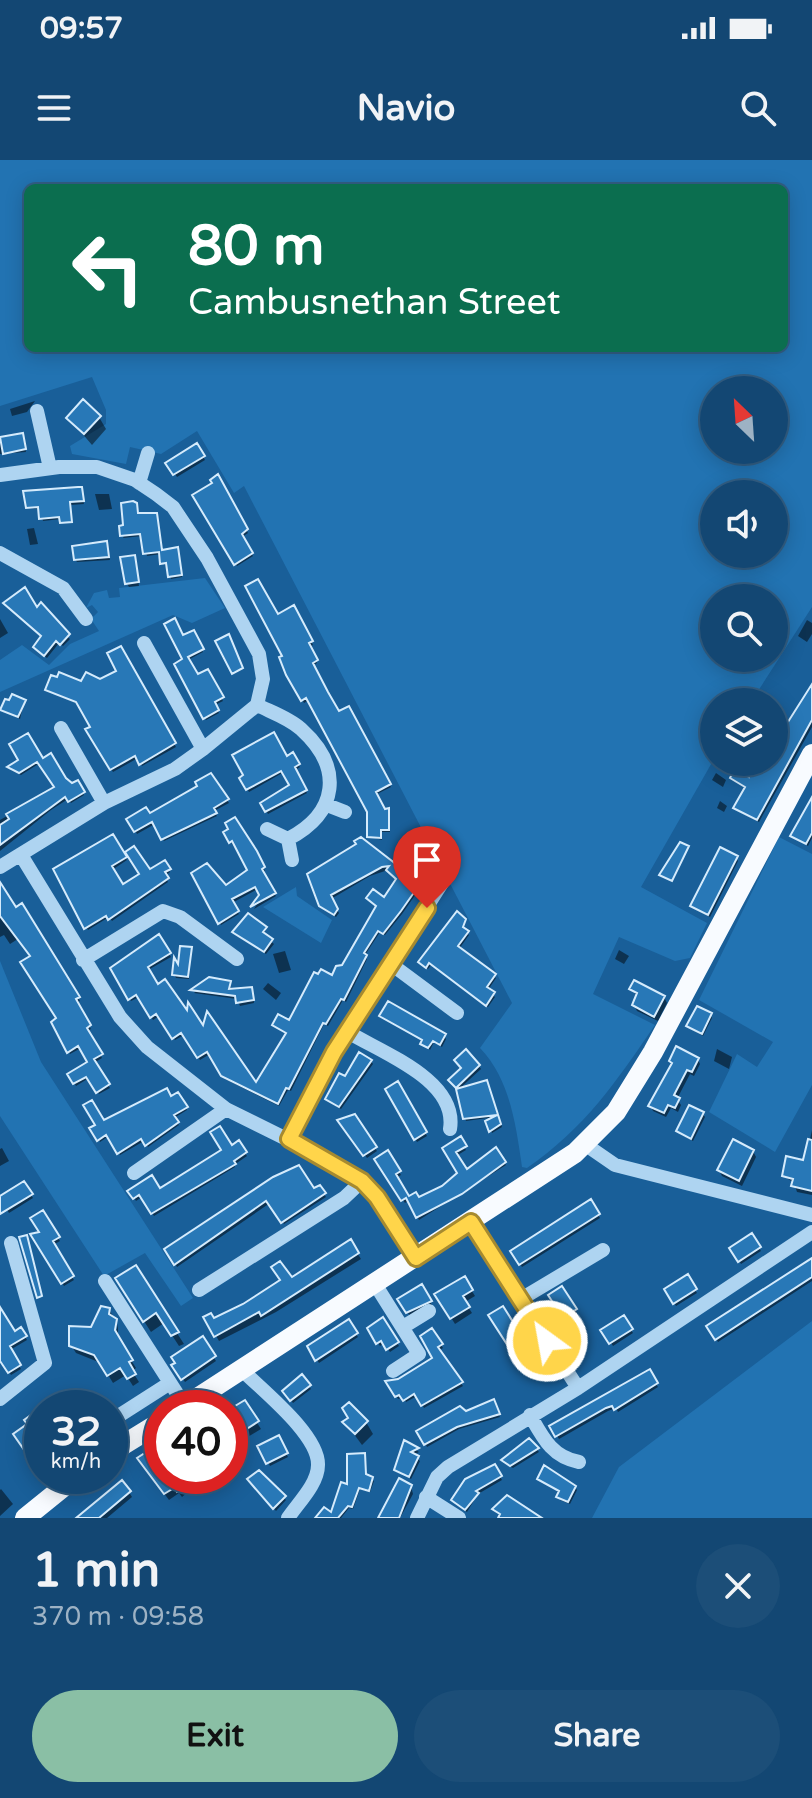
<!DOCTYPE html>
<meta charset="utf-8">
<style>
:root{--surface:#134773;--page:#1c4e78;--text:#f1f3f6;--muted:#9db2c4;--line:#325f85;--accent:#8abfa5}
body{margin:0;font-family:"Varela Round",sans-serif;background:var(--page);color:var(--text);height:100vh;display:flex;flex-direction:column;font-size:30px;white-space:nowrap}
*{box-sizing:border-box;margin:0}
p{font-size:26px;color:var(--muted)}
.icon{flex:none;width:44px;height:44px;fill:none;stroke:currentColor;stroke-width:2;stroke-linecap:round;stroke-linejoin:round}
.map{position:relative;height:1358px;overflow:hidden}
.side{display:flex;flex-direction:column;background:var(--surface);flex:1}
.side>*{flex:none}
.guide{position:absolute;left:24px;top:24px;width:764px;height:168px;border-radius:12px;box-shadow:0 4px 20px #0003,0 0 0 2px var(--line);background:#0b6e4f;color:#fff;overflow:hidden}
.needle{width:52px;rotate:335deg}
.fabs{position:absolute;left:700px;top:216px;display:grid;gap:16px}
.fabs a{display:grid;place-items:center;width:88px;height:88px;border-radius:50%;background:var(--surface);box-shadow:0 4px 20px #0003,0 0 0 2px var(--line);font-size:40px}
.speed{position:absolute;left:24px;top:1230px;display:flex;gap:16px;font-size:40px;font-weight:700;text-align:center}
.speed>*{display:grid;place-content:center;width:104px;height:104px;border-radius:50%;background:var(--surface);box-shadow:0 4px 20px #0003,0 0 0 2px var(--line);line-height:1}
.speed small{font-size:20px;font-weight:400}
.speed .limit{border:12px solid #d22;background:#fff;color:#111}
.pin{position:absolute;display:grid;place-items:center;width:68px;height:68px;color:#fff;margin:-82px -34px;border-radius:50% 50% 50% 0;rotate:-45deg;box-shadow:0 0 8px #0007}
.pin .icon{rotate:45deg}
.me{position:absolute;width:88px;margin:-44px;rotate:328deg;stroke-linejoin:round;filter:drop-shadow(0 0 6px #0008)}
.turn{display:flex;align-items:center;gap:28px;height:168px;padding:0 32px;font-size:36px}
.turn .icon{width:104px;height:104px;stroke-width:2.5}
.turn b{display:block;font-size:56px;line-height:68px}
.round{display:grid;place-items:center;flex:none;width:84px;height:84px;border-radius:42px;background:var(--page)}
.summary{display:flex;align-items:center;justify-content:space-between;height:136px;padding:0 32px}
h1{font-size:48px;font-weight:700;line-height:60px}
.cta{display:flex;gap:16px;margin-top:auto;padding:16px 32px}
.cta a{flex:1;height:92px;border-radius:48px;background:var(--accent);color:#111;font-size:32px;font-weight:700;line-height:92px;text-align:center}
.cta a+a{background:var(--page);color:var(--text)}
.status{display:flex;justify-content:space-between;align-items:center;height:56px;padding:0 40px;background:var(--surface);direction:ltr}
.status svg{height:22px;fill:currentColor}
header{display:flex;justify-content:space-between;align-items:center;height:104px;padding:0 32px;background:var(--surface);font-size:36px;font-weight:700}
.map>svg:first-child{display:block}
</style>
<div class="status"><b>09:57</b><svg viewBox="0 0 49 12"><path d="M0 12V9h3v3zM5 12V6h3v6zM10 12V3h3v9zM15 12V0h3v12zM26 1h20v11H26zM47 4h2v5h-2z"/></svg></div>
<header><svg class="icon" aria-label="menu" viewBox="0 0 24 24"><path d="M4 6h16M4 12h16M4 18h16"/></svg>Navio<svg class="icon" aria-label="search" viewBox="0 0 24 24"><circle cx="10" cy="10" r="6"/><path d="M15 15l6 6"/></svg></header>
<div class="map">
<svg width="812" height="1358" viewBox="0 0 812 1358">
<rect width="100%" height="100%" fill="#195f99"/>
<path fill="#2273b2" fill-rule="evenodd" d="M0 0H812V447L751 542H714V599L641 727 707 763 690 798 675 801 619 777 593 834 655 865C616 922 585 968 527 1008L522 1007C516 965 510 919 480 888L512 843 244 326 234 333 197 271 161 294 130 287 126 304 72 294 70 286 106 264V250L92 217 0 246ZM28 28H784V188H28ZM714 230H774V290H714ZM714 334H774V394H714ZM714 438H774V498H714Z
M205 418 225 448 192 463 173 455 0 532V500L22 485 49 505 70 484 99 471 91 459 98 452 92 445 86 448 94 433 107 430 109 438 120 437 119 428Z
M779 677 812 694V925L775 992 709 952 737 894 757 907 773 882 699 840Z
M296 727 297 736 332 760 321 783 263 747Z
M0 801 41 902 193 1138 181 1146 145 1093 104 1116 0 956Z
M812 1161V1358H592L619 1307Z"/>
<path fill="#0007" d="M35 241 27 252 12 256 10 249Z
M99 257 106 269 92 285 69 258Z
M22 275 26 292 0 294V279Z
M197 285 205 300 177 317 168 303Z
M218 317 248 373 242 377 253 396 237 406 195 336 215 324Z
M81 330 84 344 70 345 61 359 43 361 40 349 28 348Z
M95 334H109L112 349 99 350Z
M136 344 139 355 157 358 162 392H178L182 417 171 419 161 394 147 396 142 376 123 378Z
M34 368 38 384 30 385 27 369Z
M106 384 110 400 77 402 75 399Z
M134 397 139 426 129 427 127 424Z
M293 448 313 485 309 487 317 503 312 506 338 554 348 549 391 627 375 635 384 651 390 653V672H382V680L369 676V651L309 540 304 543 294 524 277 456Z
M37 450 70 479 63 486 59 483 47 498 37 490 43 477Z
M0 459 8 473 0 478Z
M807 460 812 463V474L807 482 798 476Z
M193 473 203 492 188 500 198 517 207 512 223 541 215 545 219 553 206 560 176 504 185 500Z
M121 488 176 587 142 606 138 598 113 612 88 570 92 567 80 545 48 530 100 521 119 511Z
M812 528V567L759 662 738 651 736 648 746 628 732 618 750 620 763 602H774V590Z
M24 542 20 559 2 550 11 543Z
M292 595 300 607 295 610 307 633 268 654 262 643 292 626 284 612 249 632 242 619Z
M21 601H42L72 625 77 622 84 635 71 643 68 639 51 650 0 691V660L56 628 40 603 21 615 11 610Z
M716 613 726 620 723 627 712 620Z
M210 615 229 643 214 651 217 656 164 681 155 664 137 674 129 659 149 656 200 627Z
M720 641 727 646 724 652 717 648Z
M812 641V678L808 686 793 676Z
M225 673 258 696 265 711 262 713 276 736 254 749 262 736 258 729 232 743 239 754 221 765 194 714 226 727 250 711Z
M112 677 127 700 112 710 123 727 164 702 170 712 165 716 168 722 112 761 109 757 88 770 56 710Z
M359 685 405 714 418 695 434 708 402 754 385 775 380 772 365 795 367 799 346 842 343 840 328 866 324 864 291 931 288 930 279 946 225 919 210 894 200 900 184 875 175 880 159 856 153 860 139 837 131 841 112 809 158 777 171 797 148 810 158 827 256 926 288 874 274 865 290 863 344 806 378 747 368 739 385 740 398 720 388 710 370 716 331 739 339 753 336 757 323 749 321 745Z
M736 698 738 701 710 757 695 749 693 746Z
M0 737 15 750 21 746 80 841 76 843 91 869 86 872 102 898 94 903 110 928 99 934 89 918 76 926 70 915 90 902 81 888 70 894 62 882 59 859 33 797 21 777 10 784 4 775 0 777Z
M464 761V770L469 775 459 789 496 818 488 830 495 837 488 847 431 805 428 809 420 802Z
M266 768 264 776 274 784 266 794 234 773Z
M190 789 189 819 176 818 174 814Z
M619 790 629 796 624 804 615 799Z
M285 791 291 810 279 813 273 794Z
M209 819 230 823 231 831 253 832 254 843 240 846 237 839 194 833Z
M268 823 281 833 276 840 263 829Z
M631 829 664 837 667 843 658 861 637 851 634 845 638 837Z
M710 854 712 858 703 876 691 869 689 866Z
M382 856 444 876 446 879 442 887 434 882 430 890 424 881Z
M717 889 732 897 729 909 714 901Z
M698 900 700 904 694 916 690 914 677 939 681 945 678 952 671 948 666 957 653 951 651 946 673 905Z
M371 901 373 904 341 949 329 942 327 939 345 919Z
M479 906 481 909 458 930 452 924 463 909Z
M398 923 427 976 417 982 388 930Z
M488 925 502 967 492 973 488 962 495 957 466 961 465 958Z
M177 934 187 950 174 958 179 965 148 987 144 981 120 995 109 976 100 982 92 969 148 937 151 941Z
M703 954 705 957 693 981 680 974 678 971Z
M354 957 377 991 367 998 340 962Z
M812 970V1035L797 1032 794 1023 784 1016 805 1002Z
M460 979 466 990 456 996 466 1012 495 990 506 1005 419 1060 409 1040 405 1043 377 1000 387 993 401 1015 396 1018 408 1038 418 1039 443 1028 460 1013 444 989Z
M238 983 247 996 234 1005 235 1007 154 1056 142 1037 136 1041 130 1031 160 1030Z
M2 988 9 1001 0 1006V989Z
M753 991 756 997 742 1026 722 1016 719 1010Z
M285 1012 314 1031 319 1027 326 1037 284 1064 270 1043 177 1107 166 1089Z
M24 1024 33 1038 9 1053 0 1038Z
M590 1042 600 1058 522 1107 512 1092Z
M42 1053 60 1081 53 1085 74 1120 64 1126 33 1076 42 1074Z
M752 1075 761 1091 741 1104 731 1088Z
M350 1082 361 1099 276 1152 219 1181 206 1158 212 1160 291 1120Z
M812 1100V1121L718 1182 709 1166Z
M135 1108 184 1184 179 1186 164 1163 151 1172 124 1130Z
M687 1117 697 1133 676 1146 666 1130Z
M464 1118 475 1136 465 1142 472 1153 455 1164 437 1135Z
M421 1127 432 1145 410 1156 400 1140Z
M562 1129 577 1153 566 1160 551 1135Z
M502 1149 538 1206 527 1213 491 1156Z
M109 1150 117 1162 114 1180 118 1164V1179L136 1208 132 1211 139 1222 133 1226 126 1215 113 1223 101 1203 76 1193 71 1185Z
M0 1151 14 1174 21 1170 27 1180 10 1190 21 1209 11 1215 0 1197Z
M623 1158 633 1173 613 1186 603 1170Z
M383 1160 399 1186 390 1192 384 1183 380 1186 369 1168Z
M348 1162 358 1177 319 1203 309 1187Z
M432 1171 443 1188 438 1191 463 1226 424 1248 417 1236 406 1242 403 1237 398 1239 389 1222 399 1221 434 1199Z
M202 1179 216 1201 185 1222 174 1206Z
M649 1212 658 1227 618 1252 616 1248 608 1251 559 1279 552 1267Z
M309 1226 311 1229 293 1243 286 1234Z
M244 1242 261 1269 241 1281 246 1289 230 1299V1268L240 1262Z
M493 1242 500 1257 459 1269 427 1287 419 1271Z
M345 1262H366L373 1274 362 1285Z
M278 1278 288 1297 270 1306 260 1287Z
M529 1280 539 1292 513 1308 505 1304 503 1301Z
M405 1283 419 1292 413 1295 420 1301 411 1319 396 1310Z
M162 1284V1316H206L182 1337 179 1333 169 1340 143 1305Z
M364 1295 366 1317 374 1321 370 1332 360 1329 353 1349 349 1348 341 1358H317L332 1355Z
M494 1306 502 1320 478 1334 467 1352 455 1344 453 1340Z
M539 1319 575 1327 577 1330 570 1344 560 1340V1333Z
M251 1322 284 1338 286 1340 276 1351Z
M411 1326 413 1334 400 1358H379Z
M1 1329 13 1344 0 1356V1330Z
M129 1332 132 1337 107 1358H79Z"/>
<path fill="#2878b7" stroke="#d5ebfc" stroke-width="2" d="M83 239 101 256 84 274 66 258Z
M23 273 26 289 3 294 0 277Z
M197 283 205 296 173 315 165 303Z
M218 314 248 369 242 374 253 393 234 405 192 335 212 323 210 320Z
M78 327H82L84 341 70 342 72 362 60 363 59 357 39 359 38 347 26 348 23 331Z
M133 341 137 343 138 353H157L162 390 178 387 182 415 168 417 166 403 160 404 159 392 143 394 140 374 120 376 119 366 123 365 121 343Z
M107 381 109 397 74 400 72 386Z
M135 395 139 422 125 424 120 397Z
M258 419 278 454 294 445 313 481 309 483 318 500 313 503 328 532 339 551 349 546 391 624 376 632 385 649 389 648V670H381V678L367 677V652L306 538 301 541 286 515 279 497 282 496 245 426Z
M25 427 37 447 41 442 70 474 60 485 56 481 44 496 33 487 41 476 3 443Z
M175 458 183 475 194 470 204 489 188 497 198 514 208 509 224 537 215 542 219 550 203 559 174 504 182 499 164 464Z
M229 474 243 508 232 514 215 481Z
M121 486 176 583 139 605 135 596 110 610 85 569 90 567 76 542 45 530 51 515 57 517 59 512 81 521 86 512 100 519 116 511 107 493Z
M812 524V560L757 660 733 648 745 627 730 618 735 609 749 617 756 604 763 607 766 602H774V584Z
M12 534 26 540 18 557 0 550 5 539 9 540Z
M274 572 287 596 293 592 300 604 295 607 307 630 265 652 260 643 289 625 281 611 246 630 239 618 243 615 232 595Z
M28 573 43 598 51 593 66 618 72 623 78 620 85 632 68 642 65 637 0 685V665L9 659 6 654 54 627 37 602 19 613 7 607 18 600 9 584Z
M211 613 229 639 214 648 217 653 161 680 152 662 134 672 126 659 146 647 150 653 197 626 195 622Z
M812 637V673L806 684 790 676Z
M235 657 257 691 265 707 262 709 276 733 250 747 259 735 255 727 232 739 239 751 218 764 191 713 207 703 226 725 247 710 232 681 229 683 223 672 228 669 225 663Z
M113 674 127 697 112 706 123 724 139 714 125 692 134 686 150 709 165 700 171 709 165 712 169 718 108 760 106 756 84 769 53 709Z
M361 677 405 711 417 692 434 704 401 751 383 774 378 771 364 793 367 795 344 840 341 839 326 864 323 863 289 929 286 928 278 944 221 916 207 892 197 898 181 873 172 879 156 854 150 858 136 835 128 840 110 808 159 774 171 793 148 807 158 824 165 819 187 850 188 842 203 865 207 851 256 922 286 873 272 865 278 854 289 860 314 812 318 814 321 809 332 815 336 806 342 805 376 746 366 738 373 729 384 737 396 719 386 710 389 706 382 707 331 735 338 749 334 755 319 746 307 714 356 684 354 681Z
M680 682 689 686 672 721 659 715Z
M720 687 738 696 708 755 690 746Z
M0 722 16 747 22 743 80 837 76 839 91 865 87 868 103 894 94 899 110 924 96 933 86 917 73 924 67 914 87 902 78 886 67 893 51 862 56 858 20 802 30 796 0 756Z
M457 751 466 759 463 767 469 771 458 786 496 814 487 827 495 832 486 846 429 803 426 808 418 802Z
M248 753 267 767 263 772 273 779 264 792 232 772Z
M180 786 192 787 188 817 172 815 174 797 178 804Z
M209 817 231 821 229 829 252 827 254 840 236 843 235 836 190 830Z
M634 820 665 836 654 857 632 845 637 833 629 829Z
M388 841 446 874 440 885 433 881 428 888 420 884 422 880 379 856Z
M697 846 712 853 702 874 686 866Z
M676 886 699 898 692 912 687 910 674 935 680 938 675 948 668 945 664 953 648 946 672 903 669 901Z
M466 889 480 905 456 928 448 920 461 908 454 900Z
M359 892 372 900 339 947 325 939 339 913 345 916Z
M487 920 501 964 489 972 485 961 497 955 463 959 456 929Z
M398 921 427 972 414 980 385 929Z
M167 928 171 936 178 932 188 947 174 955 179 962 145 986 141 979 117 994 106 975 97 981 89 968 95 965 83 945 92 940 104 960Z
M689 945 704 952 691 979 676 971Z
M355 954 377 987 363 996 337 960Z
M220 966 232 985 239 980 247 992 234 1001 236 1004 151 1054 139 1035 133 1039 127 1031 152 1015 160 1028 221 990 210 972Z
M461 976 467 986 456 992 467 1009 496 987 506 1002 462 1034 416 1058 406 1038 401 1041 374 999 388 990 401 1011 396 1014 409 1036 416 1032 419 1037 442 1026 457 1013 442 988Z
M733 979 754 990 739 1021 717 1010Z
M808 979 812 980V1031L791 1026 793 1019 782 1016 786 996 803 1000Z
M299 1005 314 1028 320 1025 326 1033 281 1063 266 1041 174 1105 164 1089 273 1017Z
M24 1021 33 1034 0 1054V1036Z
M591 1039 600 1054 519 1105 510 1091Z
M43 1050 60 1077 53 1081 74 1116 61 1124 30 1074 39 1072 30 1058Z
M752 1073 761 1087 738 1102 729 1088Z
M27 1075 42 1136 37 1138 19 1077Z
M351 1079 359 1093 261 1156 259 1152 214 1177 203 1157 211 1153 214 1158 243 1144 280 1120 271 1107 280 1101 292 1117Z
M812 1098V1117L715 1180 706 1166Z
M136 1105 179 1172 171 1176 156 1153 143 1162 115 1118Z
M688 1114 697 1129 673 1144 664 1129Z
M465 1116 473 1130 463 1136 470 1147 450 1159 434 1134Z
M422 1124 432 1141 406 1153 397 1139Z
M562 1126 577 1149 563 1158 548 1135Z
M101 1146 110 1148 109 1154 117 1159 115 1170 133 1200 129 1202 136 1214 127 1219 120 1208 107 1216 94 1195 69 1186V1166L91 1167Z
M503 1146 538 1202 524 1211 488 1155Z
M0 1147 15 1171 21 1167 27 1176 10 1186 21 1205 8 1213 0 1201Z
M624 1155 633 1169 609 1184 600 1170Z
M383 1157 399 1182 386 1190 381 1181 376 1184 367 1168Z
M349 1159 358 1173 315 1201 307 1186Z
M432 1168 443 1184 438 1187 463 1222 421 1246 414 1234 403 1241 399 1235 395 1237 385 1221 398 1219 432 1198 420 1176Z
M203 1176 216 1196 181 1220 171 1205 175 1203 171 1197Z
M650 1209 658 1223 614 1250 612 1246 606 1248 555 1277 549 1266Z
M302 1214 311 1225 290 1241 282 1231Z
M76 1230 88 1248H42V1298L34 1304 13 1274 27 1264 24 1260 42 1247 59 1235 62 1240Z
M494 1239 500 1254 457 1267 424 1285 416 1271 460 1246 466 1251Z
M245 1240 259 1261 239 1274 244 1282 230 1291V1259L233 1264 238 1261 230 1249Z
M349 1242 368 1261 355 1274 342 1262 348 1258 342 1248Z
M279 1275 288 1293 266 1304 257 1286Z
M529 1278 539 1288 510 1306 501 1300Z
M404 1280 419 1288 411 1292 419 1296 409 1317 394 1310Z
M162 1282V1316H200L177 1332 174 1328 164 1334 137 1298Z
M365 1293 366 1314 373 1317 369 1331 359 1328 352 1347 348 1346 338 1358H315L324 1347 331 1352 341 1322 347 1324V1294Z
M495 1304 502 1316 476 1331 479 1333 465 1350 451 1340 465 1319Z
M544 1305 576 1326 568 1342 556 1337 559 1331 537 1319Z
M259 1310 286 1336 273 1349 247 1319Z
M399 1318 412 1325 399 1358H378Z
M122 1320 131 1331 99 1358H76Z
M507 1335 542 1358H498L500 1354 492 1349Z"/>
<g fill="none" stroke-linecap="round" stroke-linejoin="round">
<path stroke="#aed4f1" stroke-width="14" d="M37 251 50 308
M0 315 59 307H97L135 320 156 334 173 347 207 398 259 494 263 519 257 545 203 589 175 609 104 643 0 707
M139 323 148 293
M0 393 63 428 86 459
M144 483 203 589
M257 545C271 552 289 558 301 569 344 608 338 653 288 679L267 669
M61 568 104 643
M327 645 345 652
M288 679 292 700
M21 695 120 857 147 887 226 949 337 1004 362 1021 377 1037 416 1098
M83 800 163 751 180 757 237 799
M391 804 457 853
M348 872C382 893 458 920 450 969
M289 979 334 892 442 723
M586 985 615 1005 812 1055
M134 1013 226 949
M471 1062 578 1228 812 1072
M105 1121 185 1246
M375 1124 419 1194 393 1211
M199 1130 344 1038 362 1021
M521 1139 603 1090
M403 1167 429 1151
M242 1210C263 1231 319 1275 318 1305 318 1324 298 1343 288 1358
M0 1239 45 1203 11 1083
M120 1255 170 1223
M530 1255C543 1278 552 1297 579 1302
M426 1337 459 1358
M417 1358 437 1317 448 1307 578 1228"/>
<path stroke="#f8fbff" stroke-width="20" d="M182 1248 575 993 616 952 653 892 812 594
M110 1293 162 1261
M25 1358 77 1316"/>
</g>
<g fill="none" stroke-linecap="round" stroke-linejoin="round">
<defs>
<path id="route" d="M427 748 334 892 289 979 362 1021 377 1037 416 1098 471 1062 547 1181"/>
</defs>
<use href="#route" stroke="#a68a30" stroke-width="20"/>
<use href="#route" stroke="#ffd54a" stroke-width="14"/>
</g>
</svg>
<div class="fabs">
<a><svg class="needle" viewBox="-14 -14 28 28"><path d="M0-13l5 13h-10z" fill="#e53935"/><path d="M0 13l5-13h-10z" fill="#9db2c4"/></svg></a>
<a><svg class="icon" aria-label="sound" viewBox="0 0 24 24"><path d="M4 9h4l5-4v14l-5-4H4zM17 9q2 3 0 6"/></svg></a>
<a><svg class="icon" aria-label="search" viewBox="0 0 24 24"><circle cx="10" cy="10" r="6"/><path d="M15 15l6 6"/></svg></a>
<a><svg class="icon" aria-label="layers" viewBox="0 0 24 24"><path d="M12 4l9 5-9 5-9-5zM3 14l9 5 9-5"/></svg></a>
</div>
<div class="speed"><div>32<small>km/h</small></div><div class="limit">40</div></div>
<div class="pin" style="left:427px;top:748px;background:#d93025"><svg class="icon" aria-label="arrive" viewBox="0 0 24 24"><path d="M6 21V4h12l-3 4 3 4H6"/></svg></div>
<svg class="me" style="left:547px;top:1181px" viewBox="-20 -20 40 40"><circle r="17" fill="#ffd54a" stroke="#fff" stroke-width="3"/><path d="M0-11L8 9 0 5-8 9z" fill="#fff"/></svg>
<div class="guide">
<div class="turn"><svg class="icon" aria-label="left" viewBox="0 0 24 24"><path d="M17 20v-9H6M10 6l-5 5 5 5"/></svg><div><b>80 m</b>Cambusnethan Street</div></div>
</div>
</div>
<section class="side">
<div class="summary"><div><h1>1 min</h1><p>370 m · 09:58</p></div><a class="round"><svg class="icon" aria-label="close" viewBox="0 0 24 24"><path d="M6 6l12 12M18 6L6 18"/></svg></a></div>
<div class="cta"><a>Exit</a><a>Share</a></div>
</section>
